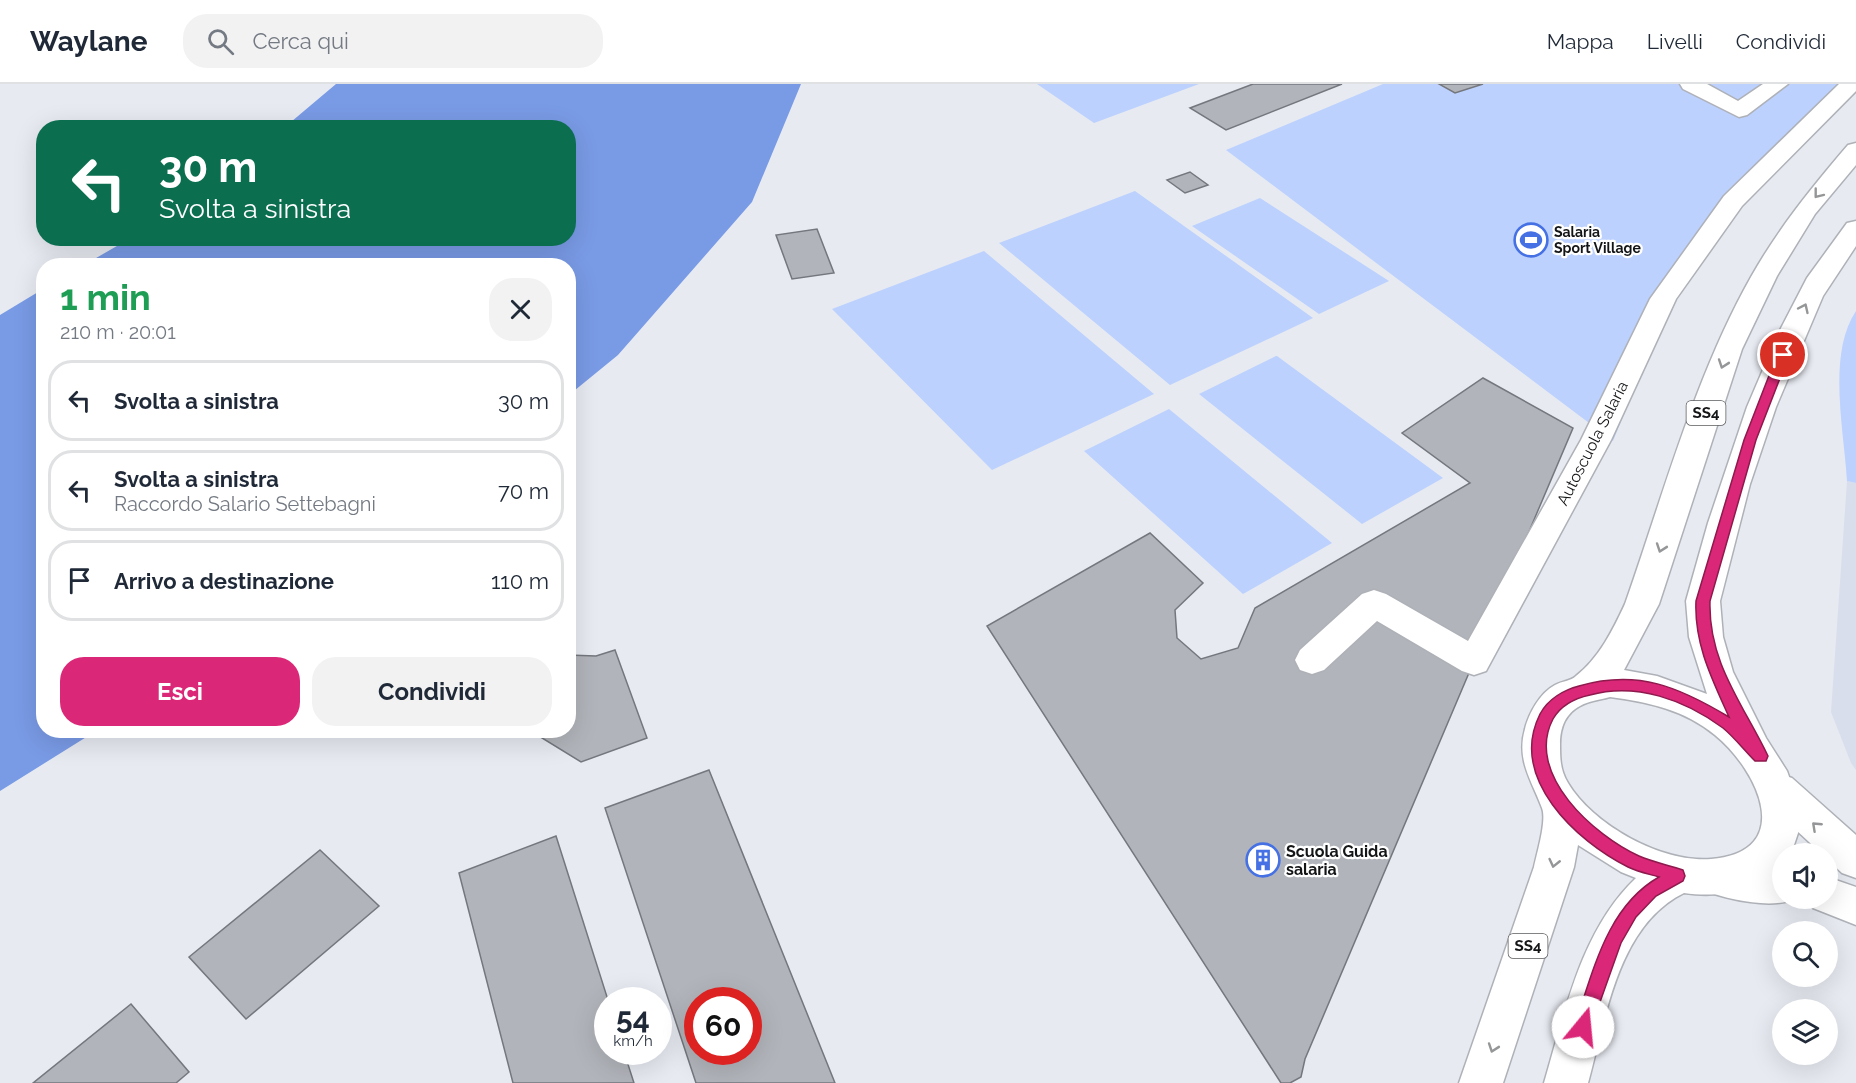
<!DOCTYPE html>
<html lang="it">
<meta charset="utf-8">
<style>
:root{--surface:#fff;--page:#f2f2f3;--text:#1f2937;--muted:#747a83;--line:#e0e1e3;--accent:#db2777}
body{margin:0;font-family:Raleway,sans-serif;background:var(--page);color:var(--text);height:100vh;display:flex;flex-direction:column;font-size:22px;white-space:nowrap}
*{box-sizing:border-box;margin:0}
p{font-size:20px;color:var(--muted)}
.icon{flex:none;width:33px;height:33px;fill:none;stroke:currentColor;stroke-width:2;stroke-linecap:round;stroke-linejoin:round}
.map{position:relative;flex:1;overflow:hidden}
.side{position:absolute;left:36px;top:174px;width:540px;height:480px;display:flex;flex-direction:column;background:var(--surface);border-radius:24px;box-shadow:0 6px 24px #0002}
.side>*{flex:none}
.guide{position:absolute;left:36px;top:36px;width:540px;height:126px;border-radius:24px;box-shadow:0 6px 24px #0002;background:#0b6e4f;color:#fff;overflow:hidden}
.buttons{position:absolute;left:1772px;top:759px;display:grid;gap:12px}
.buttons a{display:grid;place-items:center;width:66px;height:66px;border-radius:50%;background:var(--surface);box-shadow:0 6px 24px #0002;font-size:30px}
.speed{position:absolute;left:594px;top:903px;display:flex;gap:12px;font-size:30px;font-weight:700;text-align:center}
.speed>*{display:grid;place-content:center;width:78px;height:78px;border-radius:50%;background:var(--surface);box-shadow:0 6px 24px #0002;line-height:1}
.speed small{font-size:15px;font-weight:400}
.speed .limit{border:9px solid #d22;background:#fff;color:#111}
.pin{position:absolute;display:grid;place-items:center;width:51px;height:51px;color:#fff;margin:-26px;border:3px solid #fff;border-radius:50%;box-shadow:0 2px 6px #0007}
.me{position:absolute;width:66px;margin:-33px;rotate:17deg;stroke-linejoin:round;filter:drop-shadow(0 0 4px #0008)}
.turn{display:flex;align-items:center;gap:21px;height:126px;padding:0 24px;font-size:27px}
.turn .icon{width:78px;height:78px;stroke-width:2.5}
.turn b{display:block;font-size:42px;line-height:51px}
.round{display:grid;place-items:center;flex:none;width:63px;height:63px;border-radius:24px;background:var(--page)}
.summary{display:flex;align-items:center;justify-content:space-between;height:102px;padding:0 24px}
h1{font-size:36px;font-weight:700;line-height:45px;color:#1e9e55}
.primary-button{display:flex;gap:12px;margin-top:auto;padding:12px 24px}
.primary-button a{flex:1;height:69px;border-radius:24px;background:var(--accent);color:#fff;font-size:24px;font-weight:700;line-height:69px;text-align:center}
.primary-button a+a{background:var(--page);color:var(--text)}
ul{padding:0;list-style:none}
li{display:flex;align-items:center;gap:18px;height:81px;margin:0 12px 9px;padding:0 12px;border:3px solid var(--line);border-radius:24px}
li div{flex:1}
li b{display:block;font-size:22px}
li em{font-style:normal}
header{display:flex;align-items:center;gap:36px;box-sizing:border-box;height:84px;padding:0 30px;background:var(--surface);border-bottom:2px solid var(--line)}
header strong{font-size:28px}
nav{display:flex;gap:33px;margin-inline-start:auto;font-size:21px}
.search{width:420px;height:54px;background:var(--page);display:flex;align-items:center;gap:15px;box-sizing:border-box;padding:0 21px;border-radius:24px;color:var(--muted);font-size:22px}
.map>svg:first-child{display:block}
</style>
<header>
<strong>Waylane</strong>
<div class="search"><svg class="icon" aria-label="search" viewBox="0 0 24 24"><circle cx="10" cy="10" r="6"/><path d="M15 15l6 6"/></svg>Cerca qui</div>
<nav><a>Mappa</a><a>Livelli</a><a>Condividi</a></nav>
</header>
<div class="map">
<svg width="1856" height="999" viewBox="0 0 1856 999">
<rect width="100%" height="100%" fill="#e7eaf1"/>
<path fill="#d8deec" d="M1847 397 1856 399V686L1851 679 1831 628Z"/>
<path fill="#bcd1fe" d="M1037 0H1199L1094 39Z
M1383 0H1850L1765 84 1666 227 1613 357 1226 66Z
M1135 107 1313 234 1170 301 999 159Z
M1260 114 1389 197 1319 230 1192 142Z
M984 167 1154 310 992 386 832 225Z
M1856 227V399L1847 397C1844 346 1827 270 1856 227Z
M1276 272H1277L1443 394 1362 440 1199 310Z
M1169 325 1332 459 1243 510 1084 367Z"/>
<path fill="#799ae5" d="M336 0H801L752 118 618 271 569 311 568 182 84 181 129 155 568 154V44L285 43Z
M43 205 44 646 96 647 0 707V231Z"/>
<path fill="#b1b4ba" stroke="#74777d" stroke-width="1.5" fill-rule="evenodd" d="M1253 0H1342L1226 46 1190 24Z
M1439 0H1483L1455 9Z
M1190 88 1208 101 1185 109 1167 96Z
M817 145 834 189 792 195 776 151Z
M1483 294 1573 344 1305 975 1301 993 1290 999H1281L987 542 1150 449 1203 499 1175 526 1177 554 1201 575 1238 564 1255 524 1470 399 1402 349Z
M615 566 647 654 581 678 529 646H568V571L596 572Z
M709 686 835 999H696L605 724ZM698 916H748V968H698Z
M556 752 608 916V968H624L634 999H513L459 789Z
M320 766 379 822 246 935 189 873Z
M131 920 189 988 176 999H33Z"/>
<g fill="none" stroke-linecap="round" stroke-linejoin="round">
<defs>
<path id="minor" d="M1680 0H1707L1738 17 1763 0H1788L1747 31 1739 33 1683 5Z
M1839 0H1856V7L1742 122 1676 215 1611 356 1486 587 1474 591 1462 587 1377 537 1324 586 1312 590 1300 586 1295 576 1300 566 1362 510 1374 506 1386 510 1468 557 1581 356 1650 215 1724 112Z
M1779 690 1792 694 1856 751V794L1842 789 1827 775V770H1822L1766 718 1760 706 1766 694Z
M1719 776 1782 784V814L1796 815C1770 825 1731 816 1705 807L1699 794 1705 781Z
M1827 793 1856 803V841L1813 824 1808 814H1827Z"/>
<path id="major" d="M1856 59V81L1815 130 1777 192 1742 265 1659 520 1624 586 1657 592 1707 610 1689 553 1686 517 1708 439 1747 323 1779 248 1807 194 1847 139 1856 137V162L1823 212 1776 323 1750 400 1720 517 1723 553 1733 588 1766 654 1787 687 1799 721 1800 743 1791 770H1782V782C1757 808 1718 814 1684 809 1617 842 1606 934 1588 999H1544C1565 928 1581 846 1636 794L1621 788 1578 761 1574 783 1503 999H1459L1534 783C1537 769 1547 736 1542 724 1532 697 1516 676 1525 645 1529 629 1540 609 1555 601 1562 597 1571 597 1576 592 1599 574 1613 546 1625 520 1663 412 1695 292 1751 193 1778 145 1812 103 1848 61ZM1610 613C1648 618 1685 626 1715 651 1759 687 1796 768 1711 775 1662 779 1593 741 1568 699 1560 686 1560 674 1560 660 1560 644 1565 630 1580 622 1588 617 1600 616 1610 613Z"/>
</defs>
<use href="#minor" stroke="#aeb1b7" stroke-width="3"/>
<use href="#major" stroke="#aeb1b7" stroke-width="3"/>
<use href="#minor" fill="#fff" fill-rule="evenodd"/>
<use href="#major" fill="#fff" fill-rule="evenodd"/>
</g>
<defs><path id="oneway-chevron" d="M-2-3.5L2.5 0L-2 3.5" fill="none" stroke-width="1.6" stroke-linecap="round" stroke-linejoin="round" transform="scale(1.5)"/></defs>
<g stroke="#959697">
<use href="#oneway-chevron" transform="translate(1818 110) rotate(128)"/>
<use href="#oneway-chevron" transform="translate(1804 224) rotate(-65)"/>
<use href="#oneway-chevron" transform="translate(1723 280) rotate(109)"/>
<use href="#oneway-chevron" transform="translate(1661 464) rotate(109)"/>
<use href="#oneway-chevron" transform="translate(1816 742) rotate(-137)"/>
<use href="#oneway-chevron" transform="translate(1554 779) rotate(103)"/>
<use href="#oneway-chevron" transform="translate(1493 964) rotate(109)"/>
</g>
<path fill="#db2777" stroke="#8e194d" stroke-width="1.5" d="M1783 268 1789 271 1756 356 1710 517C1708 578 1743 620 1768 672L1766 677H1755C1744 666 1734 653 1723 644 1685 616 1636 598 1590 611 1576 614 1561 621 1553 635 1524 690 1595 752 1639 772 1653 778 1668 781 1683 786L1685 792 1683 797 1656 812 1636 833 1621 859 1589 949 1583 951 1576 949 1574 943C1593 889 1606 823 1659 793 1649 790 1638 788 1628 783 1576 757 1508 694 1540 630 1548 615 1564 606 1579 602 1638 585 1679 603 1729 633 1712 595 1694 560 1696 517L1744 356 1777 271Z"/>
<defs>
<symbol id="stadium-ring" viewBox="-11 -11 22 22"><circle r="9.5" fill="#fff" stroke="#4671e4" stroke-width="1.5"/><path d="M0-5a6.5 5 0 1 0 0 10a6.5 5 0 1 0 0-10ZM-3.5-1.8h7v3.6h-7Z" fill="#4671e4"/></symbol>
<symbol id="building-ring" viewBox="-11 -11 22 22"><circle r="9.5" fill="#fff" stroke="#4671e4" stroke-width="1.5"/><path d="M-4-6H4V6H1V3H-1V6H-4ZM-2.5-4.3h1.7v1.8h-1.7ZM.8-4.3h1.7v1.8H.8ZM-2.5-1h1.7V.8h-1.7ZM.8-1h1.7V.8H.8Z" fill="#4671e4"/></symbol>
</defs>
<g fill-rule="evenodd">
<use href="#stadium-ring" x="1512" y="137" width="38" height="38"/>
<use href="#building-ring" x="1244" y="757" width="38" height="38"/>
</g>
<g text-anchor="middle" stroke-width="4.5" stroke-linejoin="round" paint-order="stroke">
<g font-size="14" font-weight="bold" fill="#141517" stroke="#fff" text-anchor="start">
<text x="1554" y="153">Salaria<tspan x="1554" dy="16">Sport Village</tspan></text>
</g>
<g fill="#fff" stroke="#5a5b5d" stroke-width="1.5">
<rect x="1686.5" y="317" width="39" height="24" rx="4.5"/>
<rect x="1508.5" y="850" width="39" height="24" rx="4.5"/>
</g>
<g font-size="15" font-weight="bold" fill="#141517">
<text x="1706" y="334">SS4</text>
<text x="1528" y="867">SS4</text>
</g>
<g font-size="16" fill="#141517" stroke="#fff">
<text transform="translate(1592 359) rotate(-63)" y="6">Autoscuola Salaria</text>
</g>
<g font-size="16" font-weight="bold" fill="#141517" stroke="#fff" text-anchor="start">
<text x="1286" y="773">Scuola Guida<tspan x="1286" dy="18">salaria</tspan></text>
</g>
</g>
</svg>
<div class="buttons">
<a><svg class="icon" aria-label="sound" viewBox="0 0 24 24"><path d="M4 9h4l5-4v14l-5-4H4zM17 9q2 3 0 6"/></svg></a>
<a><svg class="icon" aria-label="search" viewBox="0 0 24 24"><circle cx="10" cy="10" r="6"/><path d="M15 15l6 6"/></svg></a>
<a><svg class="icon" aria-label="layers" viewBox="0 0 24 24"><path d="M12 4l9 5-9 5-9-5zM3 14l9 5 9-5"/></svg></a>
</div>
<div class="speed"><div>54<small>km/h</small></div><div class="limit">60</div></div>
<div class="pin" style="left:1783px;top:271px;background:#d93025"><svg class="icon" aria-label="arrive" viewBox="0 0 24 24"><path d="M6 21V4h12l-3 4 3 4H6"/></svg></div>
<svg class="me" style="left:1583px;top:943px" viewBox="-20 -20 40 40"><circle r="19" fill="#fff"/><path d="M0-13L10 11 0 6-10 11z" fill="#db2777"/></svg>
<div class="guide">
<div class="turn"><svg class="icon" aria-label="left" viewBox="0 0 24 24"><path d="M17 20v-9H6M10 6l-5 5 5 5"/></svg><div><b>30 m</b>Svolta a sinistra</div></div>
</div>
<section class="side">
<div class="summary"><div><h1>1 min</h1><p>210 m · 20:01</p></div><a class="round"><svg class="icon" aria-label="close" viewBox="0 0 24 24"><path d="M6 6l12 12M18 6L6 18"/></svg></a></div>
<ul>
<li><svg class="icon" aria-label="left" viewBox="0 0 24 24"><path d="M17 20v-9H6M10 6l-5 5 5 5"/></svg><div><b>Svolta a sinistra</b></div><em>30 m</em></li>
<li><svg class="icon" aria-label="left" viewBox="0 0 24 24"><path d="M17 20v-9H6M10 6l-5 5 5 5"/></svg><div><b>Svolta a sinistra</b><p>Raccordo Salario Settebagni</p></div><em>70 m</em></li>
<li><svg class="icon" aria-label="arrive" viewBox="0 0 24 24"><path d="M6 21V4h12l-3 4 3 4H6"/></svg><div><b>Arrivo a destinazione</b></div><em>110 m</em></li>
</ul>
<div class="primary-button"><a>Esci</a><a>Condividi</a></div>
</section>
</div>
